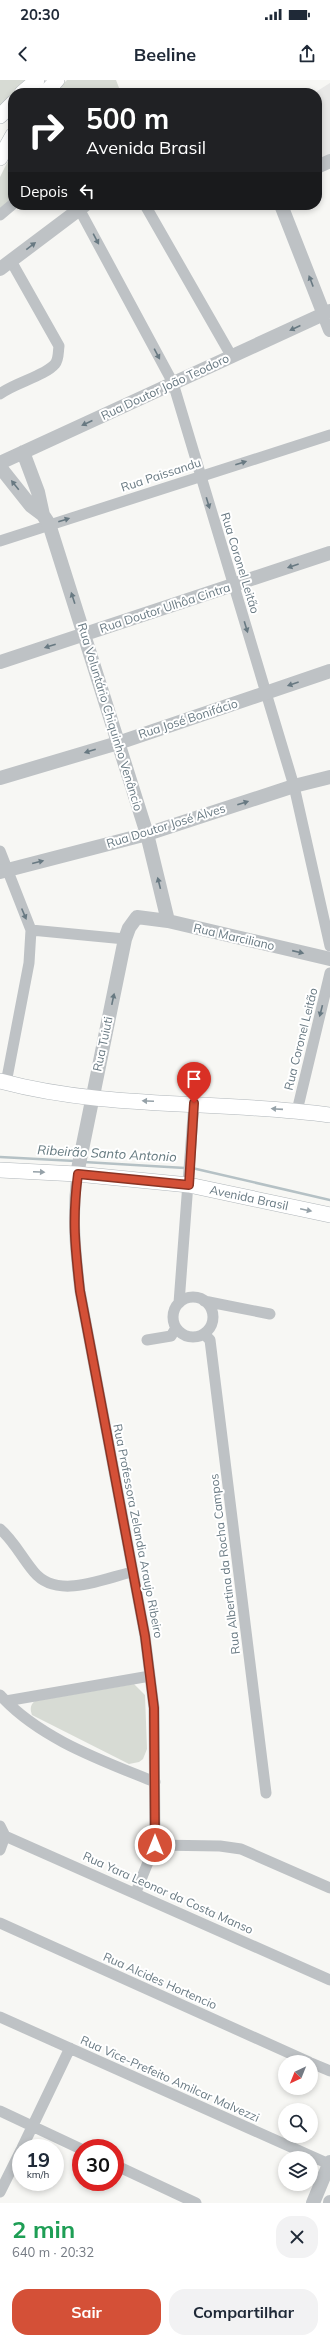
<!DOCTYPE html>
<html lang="pt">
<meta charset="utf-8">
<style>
:root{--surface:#fff;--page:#f2f2f3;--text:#1f2937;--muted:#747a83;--accent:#d45037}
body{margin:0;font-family:Mulish,sans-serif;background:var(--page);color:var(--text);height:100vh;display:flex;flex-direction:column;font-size:15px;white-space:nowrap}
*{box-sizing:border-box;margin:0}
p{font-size:13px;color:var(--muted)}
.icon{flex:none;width:22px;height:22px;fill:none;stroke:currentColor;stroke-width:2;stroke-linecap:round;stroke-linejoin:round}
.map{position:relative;height:2123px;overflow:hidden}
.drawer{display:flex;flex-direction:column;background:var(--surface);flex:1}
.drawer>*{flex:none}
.guide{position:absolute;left:8px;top:8px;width:314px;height:122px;border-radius:16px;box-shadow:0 2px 6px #0003;background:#202124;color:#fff;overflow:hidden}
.needle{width:26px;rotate:223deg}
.controls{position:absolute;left:278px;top:1975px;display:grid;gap:8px}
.controls a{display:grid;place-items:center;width:40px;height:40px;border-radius:50%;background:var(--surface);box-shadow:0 2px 6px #0003;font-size:20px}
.speed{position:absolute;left:12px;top:2059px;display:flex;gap:8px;font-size:20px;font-weight:700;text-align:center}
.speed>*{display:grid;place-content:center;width:52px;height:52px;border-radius:50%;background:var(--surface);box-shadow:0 2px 6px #0003;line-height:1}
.speed small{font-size:10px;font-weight:400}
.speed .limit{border:6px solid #d22;background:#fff;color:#111}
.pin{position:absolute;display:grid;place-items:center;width:34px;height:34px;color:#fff;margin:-41px -17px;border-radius:50% 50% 50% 0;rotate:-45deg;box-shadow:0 0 4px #0007}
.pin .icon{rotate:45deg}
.me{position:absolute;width:44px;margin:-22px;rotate:0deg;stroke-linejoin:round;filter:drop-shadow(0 0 3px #0008)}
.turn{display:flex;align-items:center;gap:14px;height:84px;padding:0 12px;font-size:18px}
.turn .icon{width:52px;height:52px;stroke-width:2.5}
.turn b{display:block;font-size:28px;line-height:34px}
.then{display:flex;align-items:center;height:38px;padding:0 12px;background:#0003;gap:8px;font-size:15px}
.round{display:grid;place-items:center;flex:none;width:42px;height:42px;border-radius:16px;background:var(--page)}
.summary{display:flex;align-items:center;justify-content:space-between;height:68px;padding:0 12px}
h1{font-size:24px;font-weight:700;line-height:30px;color:#1e9e55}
.cta{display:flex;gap:8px;margin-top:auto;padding:8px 12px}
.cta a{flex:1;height:46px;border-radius:16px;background:var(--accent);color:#fff;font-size:16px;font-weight:700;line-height:46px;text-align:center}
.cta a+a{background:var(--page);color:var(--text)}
.status{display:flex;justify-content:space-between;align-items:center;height:28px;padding:0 20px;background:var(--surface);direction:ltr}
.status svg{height:11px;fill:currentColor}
header{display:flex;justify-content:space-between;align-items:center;height:52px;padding:0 12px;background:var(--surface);font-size:18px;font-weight:700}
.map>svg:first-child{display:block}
</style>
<div class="status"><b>20:30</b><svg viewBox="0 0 49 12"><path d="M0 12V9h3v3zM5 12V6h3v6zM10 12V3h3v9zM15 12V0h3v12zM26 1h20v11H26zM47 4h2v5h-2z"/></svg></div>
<header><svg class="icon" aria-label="back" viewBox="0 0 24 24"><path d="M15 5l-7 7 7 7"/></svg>Beeline<svg class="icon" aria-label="share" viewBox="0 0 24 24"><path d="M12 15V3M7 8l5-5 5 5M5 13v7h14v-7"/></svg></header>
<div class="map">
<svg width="330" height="2123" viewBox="0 0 330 2123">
<rect width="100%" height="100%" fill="#f7f7f4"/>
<path fill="#e8e8e7" d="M330 3V76L317 82V13H314Z"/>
<path fill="#d7dbd4" d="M0 0H31L17 13H13V17L0 29Z
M67 0H116L121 13H54Z
M13 71V119L0 129V97Z
M134 1604 145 1615 147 1669 143 1679 139 1682 129 1684 32 1635C30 1629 30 1625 35 1621Z"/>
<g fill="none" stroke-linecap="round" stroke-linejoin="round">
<path stroke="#b5c1c5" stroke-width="2.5" d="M0 1077 75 1081
M84 1082 185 1088
M192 1088 330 1120"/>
<defs>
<path id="secondary" d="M22 13 37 0
M45 13 57 0
M0 36 13 23
M0 78 13 55
M0 1001C107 1030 221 1020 330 1035
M0 1090 77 1094 189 1105 330 1135"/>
</defs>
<use href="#secondary" stroke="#b0b6ba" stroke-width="16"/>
<path stroke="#bec2c5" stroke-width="11" d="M77 125 173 303 294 706 330 866
M145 125 232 277
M0 135 13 124
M0 314C14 303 45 296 55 284 59 279 58 272 59 266L11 181
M0 461 330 355
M0 771 31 850 29 883 6 1003
M31 850 125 859
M297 1031 330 893
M77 1094C72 1137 75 1168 80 1211L145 1556 154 1628 155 1765 136 1812
M173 1237a20 20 0 1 1 40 0a20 20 0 1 1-40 0Z
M204 1221 270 1234
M179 1223 194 1023
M204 1254 210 1260 266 1713
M147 1260 171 1256 176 1248
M0 1449C14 1461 22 1478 34 1492 57 1520 102 1499 132 1492
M0 1615C40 1659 101 1680 155 1702
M6 1621 150 1596
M0 1746 5 1756 330 1900
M155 1765 220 1766 241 1769 330 1808
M0 1770 5 1756
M0 1843 309 1982
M0 1937 329 2084
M311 1983 330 1991
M0 2031 81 2069
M22 2068 70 1968
M115 2085 196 2123
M0 2112 21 2070"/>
<path stroke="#bec2c5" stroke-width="14" d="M317 87 330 81
M281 125 330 250
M0 189 85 125
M23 372 38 412 43 435
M0 383 330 231
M0 387 31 426 43 435 49 444 147 754 168 841
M0 582 330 473
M0 698 118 663 330 591
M0 792 147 754 294 706 330 697
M77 1094 125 859 129 848 137 837 168 841 330 879
M313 2123 330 2082
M330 2123V2122"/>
<use href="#secondary" stroke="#fff" stroke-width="15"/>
</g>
<defs><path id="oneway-solid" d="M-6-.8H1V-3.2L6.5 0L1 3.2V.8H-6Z"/></defs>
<g fill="#687982">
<use href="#oneway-solid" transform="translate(96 159) rotate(62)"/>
<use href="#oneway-solid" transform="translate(31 166) rotate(-38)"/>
<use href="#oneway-solid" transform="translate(311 201) rotate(-111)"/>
<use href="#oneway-solid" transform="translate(295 248) rotate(155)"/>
<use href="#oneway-solid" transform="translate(157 274) rotate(62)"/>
<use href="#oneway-solid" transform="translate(87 343) rotate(155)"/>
<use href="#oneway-solid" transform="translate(241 383) rotate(-18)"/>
<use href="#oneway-solid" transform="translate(15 405) rotate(-129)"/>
<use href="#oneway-solid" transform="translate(208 423) rotate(73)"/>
<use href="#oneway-solid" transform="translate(64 440) rotate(-18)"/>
<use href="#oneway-solid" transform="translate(293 486) rotate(161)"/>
<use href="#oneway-solid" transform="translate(73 518) rotate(-108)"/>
<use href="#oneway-solid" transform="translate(246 547) rotate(73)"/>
<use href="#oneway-solid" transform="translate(50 566) rotate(162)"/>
<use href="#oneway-solid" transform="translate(293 604) rotate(161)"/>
<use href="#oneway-solid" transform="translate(90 671) rotate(163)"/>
<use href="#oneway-solid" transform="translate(243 723) rotate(-18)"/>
<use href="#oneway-solid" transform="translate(38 782) rotate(-14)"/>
<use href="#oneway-solid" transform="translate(159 803) rotate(-104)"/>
<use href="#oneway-solid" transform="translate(24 834) rotate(67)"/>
<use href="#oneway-solid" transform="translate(298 872) rotate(13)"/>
<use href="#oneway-solid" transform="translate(113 919) rotate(-78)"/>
<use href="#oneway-solid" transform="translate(321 931) rotate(104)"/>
</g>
<g fill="#95a1a8">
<use href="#oneway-solid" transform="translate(148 1021) rotate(-178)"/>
<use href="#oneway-solid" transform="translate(277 1029) rotate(-176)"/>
<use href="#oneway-solid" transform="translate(39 1092) rotate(3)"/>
<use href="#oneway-solid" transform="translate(306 1130) rotate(12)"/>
</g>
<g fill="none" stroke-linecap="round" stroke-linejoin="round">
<defs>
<path id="route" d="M155 1765 154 1628 145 1556 80 1211C75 1167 72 1139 78 1094L189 1105 194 1023"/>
</defs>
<use href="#route" stroke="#8a3424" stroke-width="10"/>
<use href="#route" stroke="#d45037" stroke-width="7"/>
</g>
<g text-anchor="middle" stroke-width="4" stroke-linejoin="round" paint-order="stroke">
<g font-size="12" fill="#687982" stroke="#fff">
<text transform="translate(165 307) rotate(-25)" y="4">Rua Doutor João Teodoro</text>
<text transform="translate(161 395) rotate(-18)" y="4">Rua Paissandu</text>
<text transform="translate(240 483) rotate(73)" y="4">Rua Coronel Leitão</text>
<text transform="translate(165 528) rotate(-18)" y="4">Rua Doutor Ulhôa Cintra</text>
<text transform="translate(110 637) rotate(73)" y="4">Rua Voluntário Chiquinho Venâncio</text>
<text transform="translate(188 639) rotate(-18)" y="4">Rua José Bonifácio</text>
<text transform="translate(166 746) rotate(-17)" y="4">Rua Doutor José Alves</text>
<text transform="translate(234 857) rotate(13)" y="4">Rua Marciliano</text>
<text transform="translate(301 959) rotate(-76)" y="4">Rua Coronel Leitão</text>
<text transform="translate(103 964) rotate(-78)" y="4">Rua Tuiuti</text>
<text transform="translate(249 1118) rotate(12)" y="4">Avenida Brasil</text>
<text transform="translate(138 1451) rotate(79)" y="4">Rua Professora Zelandia Araujo Ribeiro</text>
<text transform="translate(225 1484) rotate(-97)" y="4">Rua Albertina da Rocha Campos</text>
<text transform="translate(168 1813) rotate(24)" y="4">Rua Yara Leonor da Costa Manso</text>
<text transform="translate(160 1901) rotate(24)" y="4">Rua Alcides Hortencio</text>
<text transform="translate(170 1999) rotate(24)" y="4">Rua Vice-Prefeito Amilcar Malvezzi</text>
</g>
<g font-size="13" font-style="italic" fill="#64797f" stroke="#fff">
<text transform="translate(107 1073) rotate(3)" y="5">Ribeirão Santo Antonio</text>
</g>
</g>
</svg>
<div class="controls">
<a><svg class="needle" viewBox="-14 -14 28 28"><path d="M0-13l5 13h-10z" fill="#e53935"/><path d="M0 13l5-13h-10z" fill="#747a83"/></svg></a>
<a><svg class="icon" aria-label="search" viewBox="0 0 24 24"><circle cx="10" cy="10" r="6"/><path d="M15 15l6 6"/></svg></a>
<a><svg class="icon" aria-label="layers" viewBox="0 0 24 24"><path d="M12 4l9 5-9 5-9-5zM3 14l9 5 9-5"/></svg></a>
</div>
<div class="speed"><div>19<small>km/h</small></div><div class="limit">30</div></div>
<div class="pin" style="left:194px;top:1023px;background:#d93025"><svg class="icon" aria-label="arrive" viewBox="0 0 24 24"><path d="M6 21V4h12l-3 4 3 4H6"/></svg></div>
<svg class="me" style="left:155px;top:1765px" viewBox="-20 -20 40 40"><circle r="17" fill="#d45037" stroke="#fff" stroke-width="3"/><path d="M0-11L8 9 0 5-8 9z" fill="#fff"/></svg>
<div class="guide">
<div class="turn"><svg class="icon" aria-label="right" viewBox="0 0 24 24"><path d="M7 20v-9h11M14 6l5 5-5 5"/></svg><div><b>500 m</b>Avenida Brasil</div></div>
<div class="then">Depois<svg class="icon" aria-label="left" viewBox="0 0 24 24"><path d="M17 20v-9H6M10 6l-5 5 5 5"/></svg></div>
</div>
</div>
<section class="drawer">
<div class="summary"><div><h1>2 min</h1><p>640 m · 20:32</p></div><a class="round"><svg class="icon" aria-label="close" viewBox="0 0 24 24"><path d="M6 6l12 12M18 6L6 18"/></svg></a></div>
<div class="cta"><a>Sair</a><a>Compartilhar</a></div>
</section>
